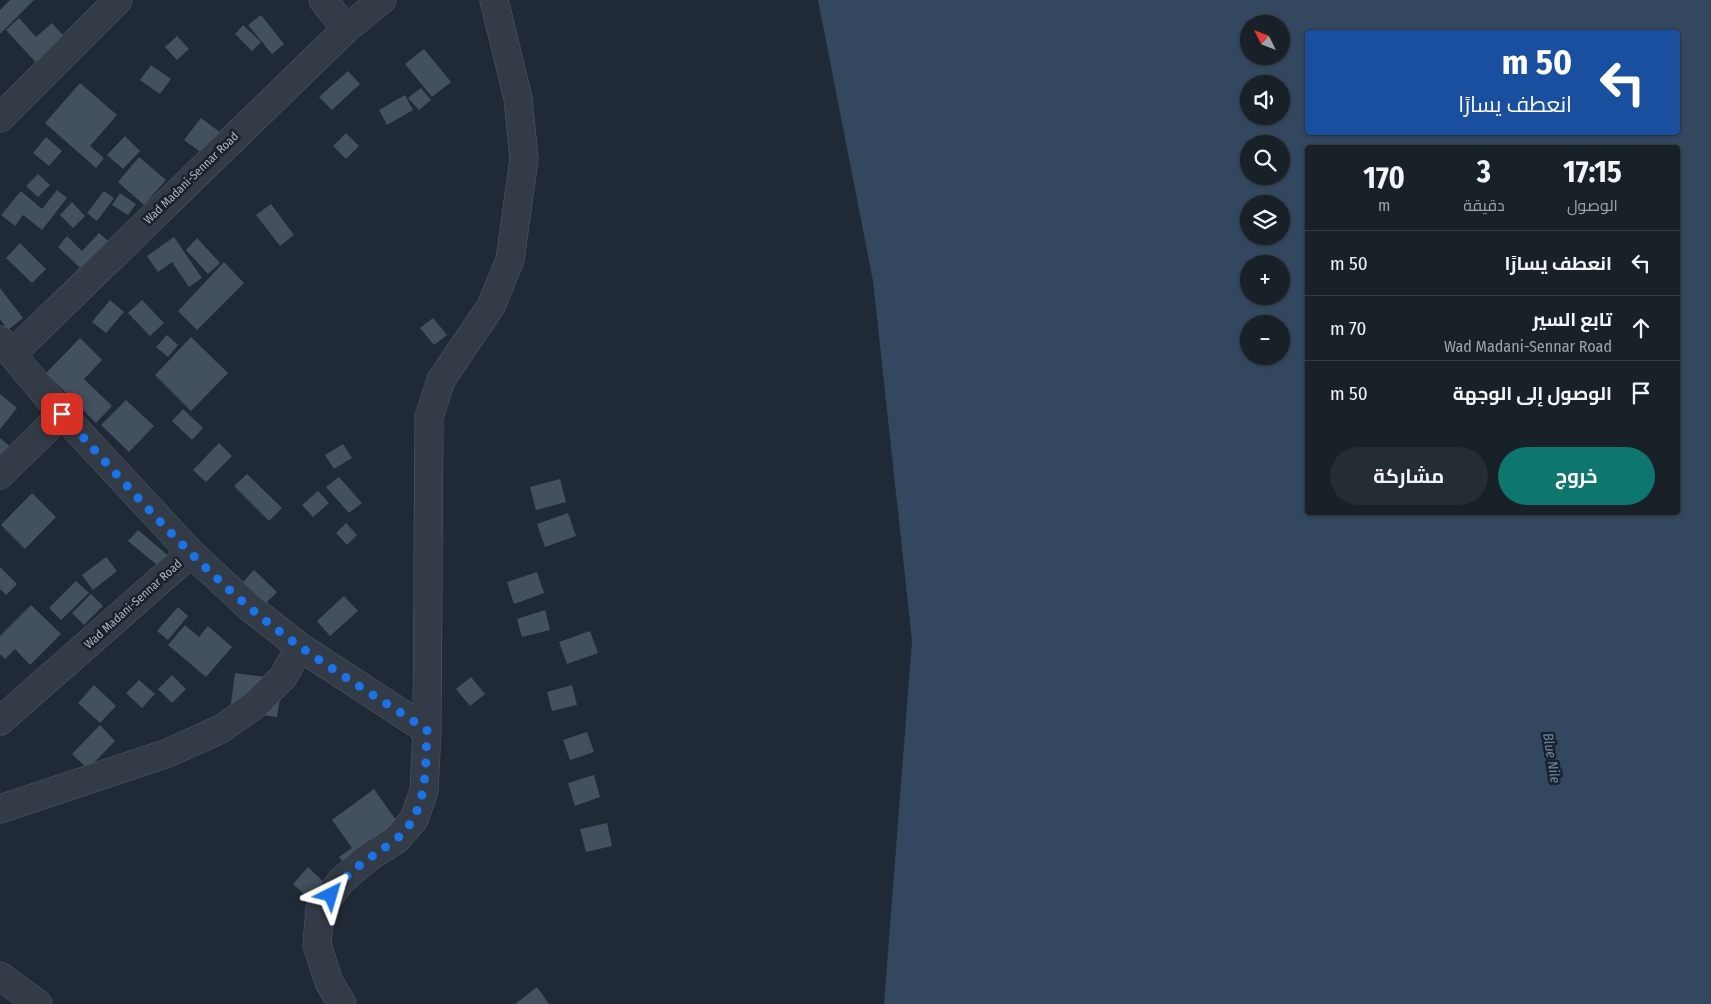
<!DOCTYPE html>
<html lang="ar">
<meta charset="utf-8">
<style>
:root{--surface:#182028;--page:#252d34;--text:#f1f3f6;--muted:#9fa3a8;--line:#363e45;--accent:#0f766e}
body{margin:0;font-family:"Fira Sans Condensed",Cairo,sans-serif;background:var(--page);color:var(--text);direction:rtl;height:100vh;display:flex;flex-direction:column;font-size:19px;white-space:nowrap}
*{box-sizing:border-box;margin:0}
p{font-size:16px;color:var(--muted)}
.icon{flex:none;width:28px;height:28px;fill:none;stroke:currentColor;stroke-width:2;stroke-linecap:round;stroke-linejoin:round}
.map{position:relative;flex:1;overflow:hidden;direction:ltr}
.drawer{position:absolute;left:1305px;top:145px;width:375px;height:370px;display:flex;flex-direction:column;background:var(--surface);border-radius:5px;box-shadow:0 1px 4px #0004,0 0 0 1px var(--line);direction:rtl}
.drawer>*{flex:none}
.hud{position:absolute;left:1305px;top:30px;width:375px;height:105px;border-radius:5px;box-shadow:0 1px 4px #0004,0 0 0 1px var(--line);direction:rtl;background:#1a4fa0;color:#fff;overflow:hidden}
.needle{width:32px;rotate:312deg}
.fabs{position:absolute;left:1240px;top:15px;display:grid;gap:10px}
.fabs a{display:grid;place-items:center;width:50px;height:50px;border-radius:50%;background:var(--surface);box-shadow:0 1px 4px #0004,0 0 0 1px var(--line);font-size:25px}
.pin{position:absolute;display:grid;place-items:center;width:42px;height:42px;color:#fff;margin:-21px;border-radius:10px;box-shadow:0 2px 8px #0006}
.me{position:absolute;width:55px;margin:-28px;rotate:40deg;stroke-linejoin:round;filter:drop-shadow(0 0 4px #0008)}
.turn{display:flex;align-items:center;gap:18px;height:105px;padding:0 25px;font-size:22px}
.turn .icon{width:65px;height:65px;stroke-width:2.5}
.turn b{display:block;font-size:35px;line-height:42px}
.eta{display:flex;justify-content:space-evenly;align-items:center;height:85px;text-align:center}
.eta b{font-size:30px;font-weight:700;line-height:35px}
.action{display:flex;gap:10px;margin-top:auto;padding:10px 25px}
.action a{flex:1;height:58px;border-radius:30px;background:var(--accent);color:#fff;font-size:20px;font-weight:700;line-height:58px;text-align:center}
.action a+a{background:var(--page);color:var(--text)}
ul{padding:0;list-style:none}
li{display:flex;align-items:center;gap:15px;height:65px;padding:0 25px;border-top:1px solid var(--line)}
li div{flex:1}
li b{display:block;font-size:19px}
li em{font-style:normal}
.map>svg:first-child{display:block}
</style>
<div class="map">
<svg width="1711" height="1004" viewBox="0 0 1711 1004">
<rect width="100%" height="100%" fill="#202a36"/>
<path fill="#33475e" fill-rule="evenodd" d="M818 0H1711V1004H884L912 641 873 281ZM1249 24H1281V56H1249ZM1308 32H1678V132H1308ZM1249 84H1281V116H1249ZM1249 144H1281V176H1249ZM1308 148H1678V512H1308ZM1249 204H1281V236H1249ZM1249 264H1281V296H1249ZM1249 324H1281V356H1249Z"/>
<path fill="#43505e" d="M10 0H34L0 34V10Z
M261 15 284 44 272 54 248 25Z
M19 18 36 37 52 23 70 43 41 68 6 30Z
M243 25 261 42 252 51 235 34Z
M177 36 189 49 177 60 165 47Z
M424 49 451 82 432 97 405 64Z
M151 65 171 79 160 94 140 80Z
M348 71 360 84 332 110 319 97Z
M80 83 117 115 90 146 104 158 96 168 45 123Z
M421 88 431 100 419 110 408 98Z
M405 95 413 110 387 125 379 110Z
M201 118 229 139 213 161 184 140Z
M346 133 359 146 346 159 333 146Z
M125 136 140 151 123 169 107 155Z
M46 137 62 151 49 166 33 153Z
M139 157 166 180 144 205 118 182Z
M38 174 50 185 38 197 26 186Z
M57 190 67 198 42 230 23 215 15 226 1 215 21 191 42 209Z
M104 191 114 198 97 221 87 213Z
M120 193 136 204 128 215 112 205Z
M72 202 85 216 73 228 60 215Z
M271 204 294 235 280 246 256 215Z
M99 233 121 252 94 281 58 247 67 236 82 251Z
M174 237 202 278 189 287 172 262 158 272 147 256Z
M197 238 220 263 208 274 186 250Z
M20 243 46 269 32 283 6 258Z
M224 262 244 283 197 330 178 311Z
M0 288 23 318 8 330 0 319Z
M110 300 124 312 106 333 92 322Z
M142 300 164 323 150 336 128 313Z
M433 318 447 335 434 345 420 328Z
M167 335 178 345 168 357 156 347Z
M191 337 228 373 191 411 155 375Z
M80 338 102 360 84 379 112 406 96 423 46 373Z
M0 394 17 408 0 429Z
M126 400 154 426 129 452 101 425Z
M183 409 203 428 192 440 172 421Z
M0 438 20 455 0 460Z
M219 443 232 456 206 482 193 470Z
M343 444 352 458 334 469 325 455Z
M247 474 282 508 269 521 234 486Z
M339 477 362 503 349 513 326 487Z
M560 479 566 502 536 510 530 487Z
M318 491 329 503 313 517 302 505Z
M32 493 56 517 25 549 1 525Z
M568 513 576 536 545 547 537 524Z
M346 523 357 535 347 545 336 533Z
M138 530 178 564 169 575 128 541Z
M106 557 117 571 93 590 82 575Z
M0 567 17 584 6 595 0 589Z
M254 570 277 592 264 605 242 583Z
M537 572 544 593 514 604 507 582Z
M76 581 89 593 61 620 49 608Z
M91 594 103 606 84 625 72 613Z
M344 596 358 611 330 636 317 621Z
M31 605 61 634 30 665 15 649 5 659 0 654V636Z
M178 607 188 616 168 640 157 631Z
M545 610 550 630 522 637 517 619Z
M185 625 199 637 208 626 232 647 206 677 168 645Z
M590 631 598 653 567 664 559 642Z
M235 673 283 679 277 717 230 711Z
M172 675 186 689 172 703 158 689Z
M471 677 485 694 470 706 456 689Z
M139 680 155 694 142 708 126 693Z
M94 685 116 706 100 723 78 703Z
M572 685 577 705 552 711 547 692Z
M100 725 115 741 88 769 72 754Z
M587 732 594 752 570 760 563 740Z
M594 775 600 797 575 806 568 783Z
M374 789 406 834 351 874 339 857 352 848 332 820Z
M607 823 612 846 586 852 580 829Z
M308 867 327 885 312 901 293 884Z
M537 987 549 1004H515Z"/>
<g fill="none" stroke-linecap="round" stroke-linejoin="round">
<defs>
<path id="minor" d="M323 0 346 29
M0 118 118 0
M0 340 62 414 191 553 249 607 300 647 427 730
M12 354 346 29 382 0
M0 475 62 414
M0 721 191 553
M0 809 168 753 221 729 255 705 283 677 300 647
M0 976 38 1004
M342 1004 329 982 317 945 320 909 341 881 369 857 396 840 414 819 424 791 427 730 429 417 441 380 491 306 510 260 524 159 518 98 494 0"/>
</defs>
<use href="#minor" stroke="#505a64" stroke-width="29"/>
<use href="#minor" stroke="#333c46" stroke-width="28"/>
</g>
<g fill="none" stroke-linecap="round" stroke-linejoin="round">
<path stroke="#1a73e8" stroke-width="9" stroke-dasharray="0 16.2" d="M62 414C122 480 181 549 249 607 304 654 367 690 427 730 425 769 429 813 395 840 370 859 350 868 331 895"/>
</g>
<g text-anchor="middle" stroke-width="5" stroke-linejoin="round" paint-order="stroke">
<g font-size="12" fill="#adb7c3" stroke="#19212b">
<text transform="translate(191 178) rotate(-44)" y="4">Wad Madani-Sennar Road</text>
<text transform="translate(133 604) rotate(-42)" y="4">Wad Madani-Sennar Road</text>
</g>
<g font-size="14" font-style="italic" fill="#6e8aa8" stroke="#19212b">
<text transform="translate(1552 758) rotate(81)" y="5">Blue Nile</text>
</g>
</g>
</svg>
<div class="fabs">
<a><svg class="needle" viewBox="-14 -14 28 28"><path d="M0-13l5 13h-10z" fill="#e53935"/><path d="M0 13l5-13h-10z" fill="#9fa3a8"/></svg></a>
<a><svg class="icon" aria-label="sound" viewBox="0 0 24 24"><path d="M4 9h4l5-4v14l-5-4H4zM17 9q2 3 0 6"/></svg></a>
<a><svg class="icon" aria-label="search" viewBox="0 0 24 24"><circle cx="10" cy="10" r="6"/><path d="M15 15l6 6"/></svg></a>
<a><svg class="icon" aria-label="layers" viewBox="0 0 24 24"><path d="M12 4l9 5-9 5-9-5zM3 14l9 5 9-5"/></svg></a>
<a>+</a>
<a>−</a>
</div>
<div class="pin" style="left:62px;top:414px;background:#d93025"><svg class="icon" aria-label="arrive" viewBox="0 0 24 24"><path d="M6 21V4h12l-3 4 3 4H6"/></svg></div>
<svg class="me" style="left:331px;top:895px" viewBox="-20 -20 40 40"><path d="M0-17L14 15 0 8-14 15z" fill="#1a73e8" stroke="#fff" stroke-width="4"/></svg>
<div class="hud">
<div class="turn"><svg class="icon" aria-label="left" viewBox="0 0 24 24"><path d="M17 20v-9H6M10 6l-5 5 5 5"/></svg><div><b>50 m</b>انعطف يسارًا</div></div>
</div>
<section class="drawer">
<div class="eta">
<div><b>17:15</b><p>الوصول</p></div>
<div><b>3</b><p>دقيقة</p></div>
<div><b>170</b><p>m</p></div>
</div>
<ul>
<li><svg class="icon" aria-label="left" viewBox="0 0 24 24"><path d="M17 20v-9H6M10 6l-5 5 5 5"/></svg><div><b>انعطف يسارًا</b></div><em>50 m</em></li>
<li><svg class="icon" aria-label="ahead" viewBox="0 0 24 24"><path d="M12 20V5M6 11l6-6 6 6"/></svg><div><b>تابع السير</b><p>Wad Madani-Sennar Road</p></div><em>70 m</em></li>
<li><svg class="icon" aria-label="arrive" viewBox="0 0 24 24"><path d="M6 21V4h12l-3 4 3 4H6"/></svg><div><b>الوصول إلى الوجهة</b></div><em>50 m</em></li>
</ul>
<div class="action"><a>خروج</a><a>مشاركة</a></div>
</section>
</div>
